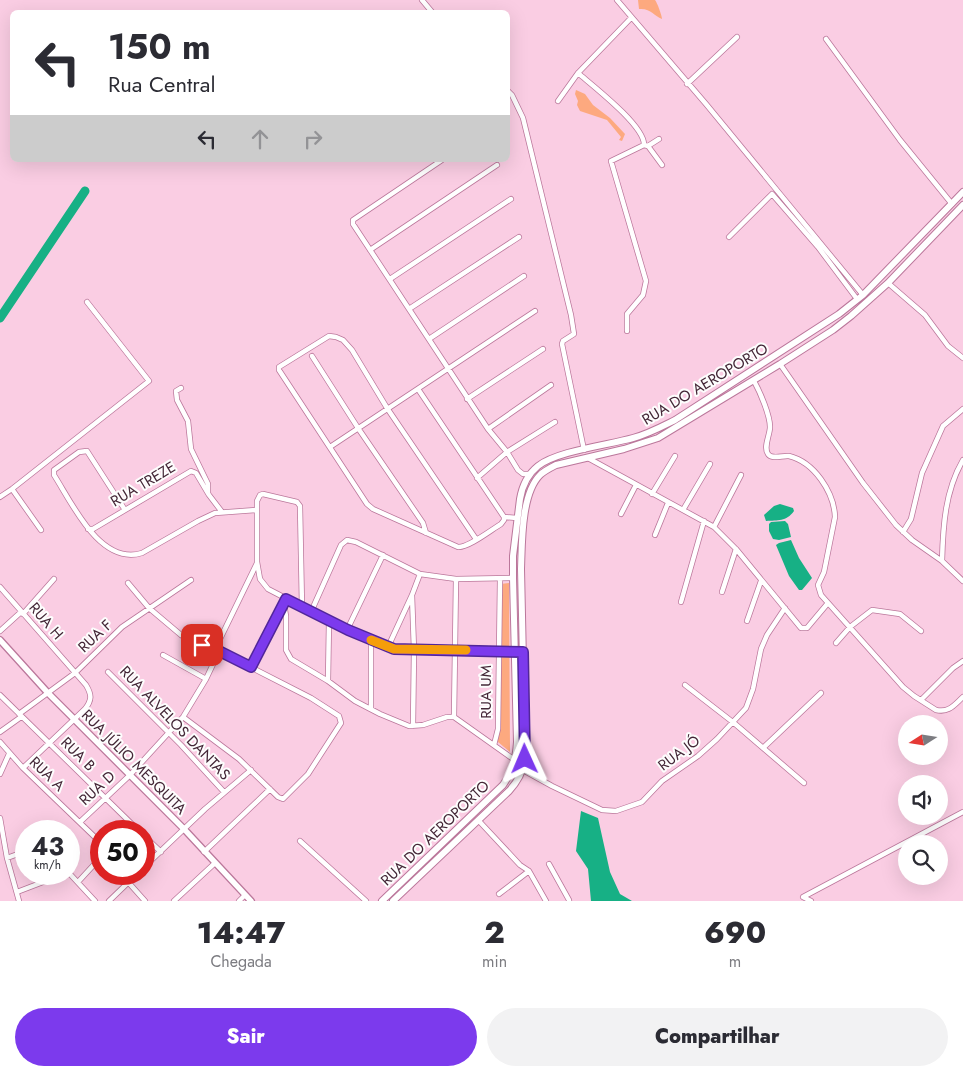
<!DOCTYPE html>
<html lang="pt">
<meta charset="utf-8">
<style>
:root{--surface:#fff;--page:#f2f2f3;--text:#2b2b33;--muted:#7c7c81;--accent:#7c3aed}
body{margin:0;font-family:Jost,sans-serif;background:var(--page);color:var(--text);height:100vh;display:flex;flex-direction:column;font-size:19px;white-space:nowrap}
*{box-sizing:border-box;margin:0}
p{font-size:16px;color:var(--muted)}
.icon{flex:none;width:28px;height:28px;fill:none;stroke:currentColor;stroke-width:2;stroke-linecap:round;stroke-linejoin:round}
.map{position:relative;height:901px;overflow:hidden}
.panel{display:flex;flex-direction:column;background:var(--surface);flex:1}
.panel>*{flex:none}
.hud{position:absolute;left:10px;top:10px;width:500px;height:152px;border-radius:8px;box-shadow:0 5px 20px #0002;background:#fff;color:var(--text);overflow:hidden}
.needle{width:32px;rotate:258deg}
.tools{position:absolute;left:898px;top:715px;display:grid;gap:10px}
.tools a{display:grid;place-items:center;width:50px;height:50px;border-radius:50%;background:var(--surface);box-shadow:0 5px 20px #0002;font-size:25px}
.speed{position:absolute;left:15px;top:820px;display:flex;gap:10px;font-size:25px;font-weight:700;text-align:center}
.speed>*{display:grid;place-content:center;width:65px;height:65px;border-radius:50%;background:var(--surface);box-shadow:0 5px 20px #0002;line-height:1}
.speed small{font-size:12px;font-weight:400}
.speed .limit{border:8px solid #d22;background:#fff;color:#111}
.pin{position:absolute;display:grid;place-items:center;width:42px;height:42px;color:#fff;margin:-21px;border-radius:10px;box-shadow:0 2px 8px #0006}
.me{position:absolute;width:55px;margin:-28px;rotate:359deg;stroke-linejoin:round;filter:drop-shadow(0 0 4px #0008)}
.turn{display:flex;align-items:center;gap:18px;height:105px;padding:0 15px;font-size:22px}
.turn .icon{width:65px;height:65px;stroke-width:2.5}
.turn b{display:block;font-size:35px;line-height:42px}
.lanes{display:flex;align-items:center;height:48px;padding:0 15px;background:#0003;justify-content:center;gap:25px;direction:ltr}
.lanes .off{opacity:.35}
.eta{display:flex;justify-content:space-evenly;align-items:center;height:85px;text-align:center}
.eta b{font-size:30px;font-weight:800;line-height:35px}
.cta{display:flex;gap:10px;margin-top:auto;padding:10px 15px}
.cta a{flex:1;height:58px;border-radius:30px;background:var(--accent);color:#fff;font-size:20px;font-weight:800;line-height:58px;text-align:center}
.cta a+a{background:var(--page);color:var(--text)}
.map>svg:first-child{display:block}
</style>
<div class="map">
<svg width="963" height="901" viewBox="0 0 963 901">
<rect width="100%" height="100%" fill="#facde3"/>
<path fill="#fda97f" d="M638 0H655C657 2 662 16 662 19 654 16 651 8 639 9Z
M576 90 585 94 593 105 610 118 625 134 622 141 619 140 621 137 607 120 580 111 577 105 578 101 575 94Z
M509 583 510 752 498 742 500 584Z"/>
<path fill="#17b085" d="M780 504 793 508 794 511C786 522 778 520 766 521L764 515 774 506Z
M785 521 788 524 791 537 779 540 773 539 769 531V524L771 522Z
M791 540 799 558 812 578 802 590H799L789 576 776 545 779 543Z
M581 811 598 818 610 872 620 894 632 901H591L588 869 576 851Z"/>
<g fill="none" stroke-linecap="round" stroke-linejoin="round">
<path stroke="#17b085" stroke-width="9" d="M0 318 85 191"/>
<defs>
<path id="minor" d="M422 0 432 12
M617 0 706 104 863 295
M826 39 900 140 952 204
M578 73C593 86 645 126 644 145
M687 84 737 37
M508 91 512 95 523 118 571 315 574 334 563 341 562 344 584 450
M558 101 578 73 631 18
M648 146 659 139
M442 160 353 220V224L488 429 507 452 518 470 523 474H530
M729 237 772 194 818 247 857 299
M370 250 497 165
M390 279 511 199
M888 283 925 315 948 346 963 358
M409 309 519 237
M627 331V314L643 295 646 281 611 161 644 145 648 146 662 165
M429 339 524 276
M312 356 358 428 423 523 426 533
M780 364 863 483 896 525 912 540 942 561 963 581
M754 381C760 392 770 415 770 427 770 435 763 447 768 454 772 460 783 455 789 456 814 462 834 492 835 517L824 572 818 585 821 595 903 687 914 696 936 710C949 713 954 705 963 697
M181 388 176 391 177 400 188 421 191 449 208 484V492
M418 389 504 517V520L501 524C491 530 468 548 458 547L373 509 367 504 279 370V367L329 336 336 337 343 340 352 350 387 408 476 539
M467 399 543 349
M488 429 551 385
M330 447 535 311
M588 458 714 527 736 549 801 628H807L828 603
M477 478 507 452 555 422
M12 489 41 530
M652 494 675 456
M0 497 12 489 149 381 87 302
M125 510 87 451 79 452 54 470V475C72 503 100 566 142 553L198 521 215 513 257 510
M683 510 710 464
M621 514 636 485
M504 517 517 518
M714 527 741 475
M88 529H93L191 471 196 473 209 495 222 512
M903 532 911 519 922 473 943 426 963 409
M655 535 668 503
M942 561C943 526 945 491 963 460
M128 583 149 608 181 635 192 641 221 652 311 698 339 716 341 723 308 774 283 799 278 797 239 759 183 717
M0 587 86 685C92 695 92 700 85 709L23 768
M722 592 736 549
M412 595 414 650 413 726
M681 602 704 521
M284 604 286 616V650L291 659 328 681 355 701 380 714 409 726 423 725 447 717H454L516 761
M302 607 300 506 297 502 263 494 260 495 257 501V562L260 579 268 589 347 630 394 649 523 652
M311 612 341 545 347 540 356 542 420 574 456 579 513 578
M23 614 54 579
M747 621 761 581
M347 630 383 555
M0 631 21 612
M836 643 850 627 872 610 900 614 921 631
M388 647 412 595 420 574
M163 655 206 679
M251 667 285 602
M108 672 181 745 224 792
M328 681 329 621
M685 685 734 723 804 783
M0 695 139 831
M921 700 953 668 963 661
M371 709V641
M19 714 75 673 122 627 191 580
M454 717 456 579
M0 732 21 717
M0 742 23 768 101 843
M494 745 498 729 500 579
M763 748 821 693
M523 770 552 786 602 810 616 811 642 802 662 781 698 756 717 739 746 708 753 689 761 649 767 635 785 608
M0 774 9 754
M0 818 7 858 19 901
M479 821 520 865 529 871 546 901
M80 822 130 775 183 717 206 679 215 660 220 639 257 563
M144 836 161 852
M300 841 366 901
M204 852 270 789
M7 858 26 851
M549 864 569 900
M144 867 205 809 251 770
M69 873 95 901
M78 882 101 857
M128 882 145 901
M17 892 64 874
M499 894 529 871
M109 901 137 874
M174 901 215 863
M239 901 245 895
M811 901 803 897 963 812"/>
<path id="tertiary" d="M0 640 48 693 184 829 251 901"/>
<path id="secondary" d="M382 901 503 785C513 771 516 758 517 742L513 578V556L520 499C522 487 528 474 538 466 557 451 608 445 633 438 648 434 661 427 675 420L839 314 863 295 963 192
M393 901 509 791C519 780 525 768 525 754L521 569C522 543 521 494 540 475 544 471 550 468 556 465L624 449 658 438 780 364 833 330 851 316 888 283 963 205"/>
</defs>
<use href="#minor" stroke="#bb779b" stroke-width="6"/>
<use href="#tertiary" stroke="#bb779b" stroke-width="8"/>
<use href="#secondary" stroke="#bb779b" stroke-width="8"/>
<use href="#minor" stroke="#fff" stroke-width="4.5"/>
<use href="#tertiary" stroke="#fff" stroke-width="5.5"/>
<use href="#secondary" stroke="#fff" stroke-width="6"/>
</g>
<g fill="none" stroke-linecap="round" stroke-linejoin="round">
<defs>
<path id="route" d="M202 645 221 652 251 667 286 599 348 630 394 649 523 652 525 759"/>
</defs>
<use href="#route" stroke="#51269a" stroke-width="12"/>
<use href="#route" stroke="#7c3aed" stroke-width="9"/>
<path stroke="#f59e0b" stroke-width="9" d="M371 640 394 649 466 650"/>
</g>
<g text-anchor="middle" stroke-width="4" stroke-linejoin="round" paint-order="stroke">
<g font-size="15" fill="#442737" stroke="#fdfdfd">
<text transform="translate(705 384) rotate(-31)" y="5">RUA DO AEROPORTO</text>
<text transform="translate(143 484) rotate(-31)" y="5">RUA TREZE</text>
<text transform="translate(46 621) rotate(49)" y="5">RUA H</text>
<text transform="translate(95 636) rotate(-43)" y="5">RUA F</text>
<text transform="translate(486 692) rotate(-90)" y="5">RUA UM</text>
<text transform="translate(175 723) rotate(46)" y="5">RUA ALVELOS DANTAS</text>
<text transform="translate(679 753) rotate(-37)" y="5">RUA JÓ</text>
<text transform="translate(78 754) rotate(45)" y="5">RUA B</text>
<text transform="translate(134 762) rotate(45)" y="5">RUA JÚLIO MESQUITA</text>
<text transform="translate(47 774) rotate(44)" y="5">RUA A</text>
<text transform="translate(97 788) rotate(-43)" y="5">RUA D</text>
<text transform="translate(435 833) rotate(-44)" y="5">RUA DO AEROPORTO</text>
</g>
</g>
</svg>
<div class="tools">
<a><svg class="needle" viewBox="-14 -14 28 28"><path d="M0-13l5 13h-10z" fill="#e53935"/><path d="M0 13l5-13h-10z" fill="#7c7c81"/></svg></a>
<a><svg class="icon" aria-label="sound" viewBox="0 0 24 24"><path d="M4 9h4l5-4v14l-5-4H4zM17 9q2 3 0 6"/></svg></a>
<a><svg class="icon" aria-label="search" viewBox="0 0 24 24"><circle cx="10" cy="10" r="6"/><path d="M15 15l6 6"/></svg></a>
</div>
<div class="speed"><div>43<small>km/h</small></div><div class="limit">50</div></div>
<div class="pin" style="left:202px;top:645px;background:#d93025"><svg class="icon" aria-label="arrive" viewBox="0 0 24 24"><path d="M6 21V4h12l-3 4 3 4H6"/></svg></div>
<svg class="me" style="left:525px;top:759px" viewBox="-20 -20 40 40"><path d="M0-17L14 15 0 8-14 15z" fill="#7c3aed" stroke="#fff" stroke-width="4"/></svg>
<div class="hud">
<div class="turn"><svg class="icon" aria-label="left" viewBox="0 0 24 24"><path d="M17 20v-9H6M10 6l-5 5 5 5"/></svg><div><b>150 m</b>Rua Central</div></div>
<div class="lanes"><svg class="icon" aria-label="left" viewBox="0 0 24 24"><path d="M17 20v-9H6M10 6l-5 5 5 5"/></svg><svg class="icon off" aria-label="ahead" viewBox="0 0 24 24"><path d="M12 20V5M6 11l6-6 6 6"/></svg><svg class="icon off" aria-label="right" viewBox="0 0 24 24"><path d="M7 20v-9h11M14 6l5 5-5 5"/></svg></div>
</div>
</div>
<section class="panel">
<div class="eta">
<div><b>14:47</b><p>Chegada</p></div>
<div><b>2</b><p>min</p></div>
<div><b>690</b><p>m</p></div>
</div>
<div class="cta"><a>Sair</a><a>Compartilhar</a></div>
</section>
